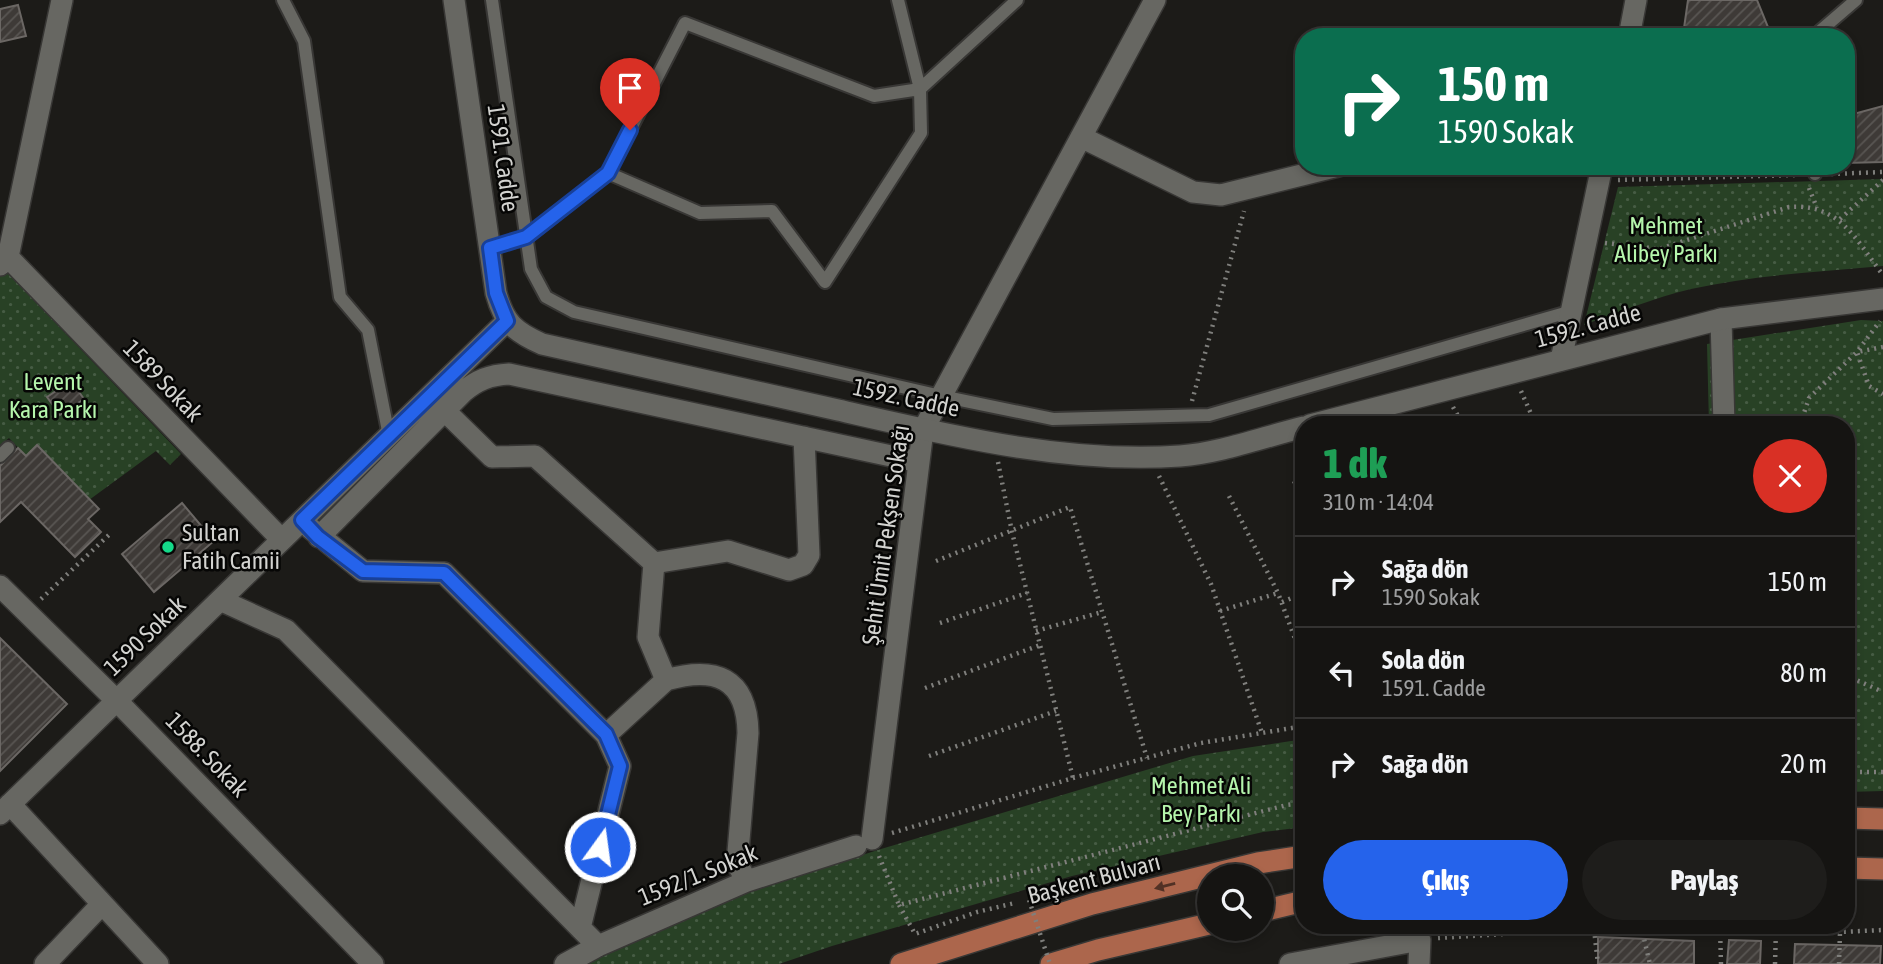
<!DOCTYPE html>
<html lang="tr">
<meta charset="utf-8">
<style>
:root{--surface:#151412;--page:#1e1d1b;--text:#f1f3f6;--muted:#9d9e9f;--line:#343332;--accent:#2563eb}
body{margin:0;font-family:"Asap Condensed",sans-serif;background:var(--page);color:var(--text);height:100vh;display:flex;flex-direction:column;font-size:26px;white-space:nowrap}
*{box-sizing:border-box;margin:0}
p{font-size:23px;color:var(--muted)}
.icon{flex:none;width:38px;height:38px;fill:none;stroke:currentColor;stroke-width:2;stroke-linecap:round;stroke-linejoin:round}
.map{position:relative;flex:1;overflow:hidden}
.panel{position:absolute;left:1295px;top:416px;width:560px;height:518px;display:flex;flex-direction:column;background:var(--surface);border-radius:28px;box-shadow:0 4px 10px #0003,0 0 0 2px var(--line)}
.panel>*{flex:none}
.guide{position:absolute;left:1295px;top:28px;width:560px;height:147px;border-radius:28px;box-shadow:0 4px 10px #0003,0 0 0 2px var(--line);background:#0b6e4f;color:#fff;overflow:hidden}
.controls{position:absolute;left:1197px;top:864px;display:grid;gap:14px}
.controls a{display:grid;place-items:center;width:77px;height:77px;border-radius:50%;background:var(--surface);box-shadow:0 4px 10px #0003,0 0 0 2px var(--line);font-size:35px}
.pin{position:absolute;display:grid;place-items:center;width:60px;height:60px;color:#fff;margin:-72px -30px;border-radius:50% 50% 50% 0;rotate:-45deg;box-shadow:0 0 7px #0007}
.pin .icon{rotate:45deg}
.me{position:absolute;width:77px;margin:-38px;rotate:14deg;stroke-linejoin:round;filter:drop-shadow(0 0 5px #0008)}
.turn{display:flex;align-items:center;gap:24px;height:147px;padding:0 28px;font-size:32px}
.turn .icon{width:91px;height:91px;stroke-width:2.5}
.turn b{display:block;font-size:49px;line-height:60px}
.round{display:grid;place-items:center;flex:none;width:74px;height:74px;border-radius:37px;background:var(--page)}
.summary{display:flex;align-items:center;justify-content:space-between;height:119px;padding:0 28px}
h1{font-size:42px;font-weight:800;line-height:52px;color:#1e9e55}
.primary-button{display:flex;gap:14px;margin-top:auto;padding:14px 28px}
.primary-button a{flex:1;height:80px;border-radius:42px;background:var(--accent);color:#fff;font-size:28px;font-weight:800;line-height:80px;text-align:center}
.primary-button a+a{background:var(--page);color:var(--text)}
ul{padding:0;list-style:none}
li{display:flex;align-items:center;gap:21px;height:91px;padding:0 28px;border-top:2px solid var(--line)}
li div{flex:1}
li b{display:block;font-size:26px}
li em{font-style:normal}
.map>svg:first-child{display:block}
</style>
<div class="map">
<svg width="1883" height="964" viewBox="0 0 1883 964">
<defs>
<pattern id="park-dots" width="8" height="8" patternUnits="userSpaceOnUse" patternTransform="scale(1.75)"><rect width="8" height="8" fill="#284125"/><path d="M2 2h.1M6 6h.1" fill="none" stroke="#465c44" stroke-width="1.8" stroke-linecap="round"/></pattern>
<pattern id="building-hatch" width="6" height="6" patternUnits="userSpaceOnUse" patternTransform="scale(1.75)"><rect width="6" height="6" fill="#3e3a37"/><path d="M-1 1l2-2M0 6l6-6M5 7l2-2" fill="none" stroke="#595653"/></pattern>
</defs>
<rect width="100%" height="100%" fill="#1c1b18"/>
<path fill="url(#park-dots)" d="M1883 179V266C1819 272 1753 275 1691 289 1654 298 1619 312 1584 325L1618 187Z
M3 268 181 454 170 465 156 451 89 500 37 445 26 456 9 438 0 445V272Z
M1861 320 1883 321V791L1846 792V425H1709L1707 344Z
M1304 739V827L1263 832 1072 876 832 946 779 964H585L753 890 881 849 1193 756Z"/>
<path fill="url(#building-hatch)" stroke="#6b6764" stroke-width="2" d="M1688 0H1757L1772 37 1683 35Z
M18 5 26 36 0 42V9Z
M1883 106V162L1846 163V116Z
M71 381 84 399 60 415 47 397Z
M37 445 99 509 88 519 101 532 75 557 21 502 0 522V466L18 448 26 456Z
M182 503 214 541 154 592 122 554Z
M0 638 67 704 0 771Z
M1598 937 1694 941V964H1598Z
M1729 940 1761 941 1760 964H1727Z
M1795 944 1881 946 1880 964H1794Z"/>
<g fill="none" stroke-linecap="round" stroke-linejoin="round">
<defs>
<path id="lane" d="M283 0 304 41 340 297 368 330 389 436
M492 0 531 269 546 297 574 312 941 396 1053 419 1209 415 1572 311
M1813 37 1856 0
M1814 166 1815 174
M608 173 685 23 874 96 920 89 898 0
M490 248 526 238 608 173 700 213 772 211 825 282 921 133 920 89 1017 0
M0 456 8 448"/>
<path id="street" d="M1629 37 1636 0
M1081 137 1193 192 1221 195 1338 166
M8 257 282 540
M0 265 8 257 62 0
M1721 319 1724 425
M1561 360 1602 166
M444 410 492 457 535 456 654 563 648 637 666 680 606 735
M310 528 363 571 444 573 606 735 620 766 580 928
M319 537 463 392C477 380 490 375 509 374L919 462
M654 563 728 551 789 570 803 565 809 555 804 437
M0 586 116 700 373 964
M220 600 286 630 598 946
M666 680C715 666 747 677 748 733L737 864 747 881
M10 804 158 964
M0 814 507 321
M872 839 923 430 1155 0
M45 964 102 904
M565 964 598 946 747 881 856 846
M1290 964 1420 940 1419 964"/>
<path id="secondary" d="M454 0 496 293C504 323 515 332 542 344 641 366 739 388 838 410 948 435 1065 464 1180 456 1221 453 1263 437 1304 427
M1310 425 1721 319 1883 299"/>
<path id="primary" d="M1846 818 1883 819
M1846 868 1883 869
M1262 911 1304 901
M901 964 1092 904 1258 863 1304 856
M1051 964 1098 950 1209 924"/>
</defs>
<use href="#lane" stroke="#383735" stroke-width="16"/>
<use href="#street" stroke="#383735" stroke-width="24"/>
<use href="#secondary" stroke="#383735" stroke-width="24"/>
<use href="#primary" stroke="#383735" stroke-width="24"/>
<path stroke="#7f7f7c" stroke-width="4.5" stroke-dasharray="2 5" stroke-linecap="butt" d="M1831 174 1883 172
M1618 180 1798 175
M1809 188 1817 208
M1840 219 1883 180
M1605 243 1659 249 1789 207C1840 203 1856 240 1883 275
M1883 347 1857 352 1869 386 1883 394
M1521 391 1536 425
M1192 401 1244 211
M1453 407 1463 425
M1593 421 1595 425
M1800 425 1809 398 1857 352 1880 321
M998 462 1012 532 1073 778
M1159 476 1211 584 1262 733
M1294 481 1304 501
M1229 496 1278 593 1304 663
M936 561 1070 507 1147 758
M41 599 112 532
M1282 602 1304 593
M1220 611 1278 593
M940 623 1027 593
M1036 631 1102 612
M1846 673 1850 677 1883 692
M925 688 1040 645
M929 756 1056 711
M1846 772H1883
M892 833 1073 778 1201 743 1304 726
M879 856 899 905 1287 805 1304 803
M899 905 915 934 977 912 1015 903
M1641 926 1650 964
M1594 929 1598 964
M1438 938 1638 926
M1721 964 1720 927 1840 932 1883 930
M1775 964 1776 929
M1839 964 1840 932"/>
<use href="#lane" stroke="#676762" stroke-width="12"/>
<use href="#street" stroke="#676762" stroke-width="21"/>
<use href="#secondary" stroke="#676762" stroke-width="21"/>
<use href="#primary" stroke="#ac664c" stroke-width="21"/>
<path stroke="#7f7f7c" stroke-width="4.5" stroke-dasharray="2 5" stroke-linecap="butt" d="M1029 900 1050 964"/>
</g>
<defs><path id="oneway-solid" d="M-6-.8H1V-3.2L6.5 0L1 3.2V.8H-6Z" transform="scale(1.75)"/></defs>
<use fill="#513125" href="#oneway-solid" transform="translate(1165 886) rotate(166)"/>
<g fill="none" stroke-linecap="round" stroke-linejoin="round">
<defs>
<path id="route" d="M600 847 620 766 606 734 444 573 363 571 318 537 302 520 507 321 496 293 490 248 526 237 608 173 630 130"/>
</defs>
<use href="#route" stroke="#184099" stroke-width="18"/>
<use href="#route" stroke="#2563eb" stroke-width="12"/>
</g>
<circle fill="#14d989" stroke="#060605" stroke-width="2.5" cx="168" cy="547" r="7"/>
<g text-anchor="middle" stroke-width="5" stroke-linejoin="round" paint-order="stroke">
<g font-size="24" fill="#d3d3d0" stroke="#060605">
<text transform="translate(503 158) rotate(82)" y="8">1591. Cadde</text>
<text transform="translate(1588 326) rotate(-15)" y="8">1592. Cadde</text>
<text transform="translate(163 381) rotate(46)" y="8">1589 Sokak</text>
<text transform="translate(906 398) rotate(12)" y="8">1592. Cadde</text>
<text transform="translate(886 535) rotate(-82)" y="8">Şehit Ümit Pekşen Sokağı</text>
<text transform="translate(145 636) rotate(-44)" y="8">1590 Sokak</text>
<text transform="translate(207 755) rotate(46)" y="8">1588. Sokak</text>
<text transform="translate(698 875) rotate(-22)" y="8">1592/1. Sokak</text>
<text transform="translate(1094 879) rotate(-15)" y="8">Başkent Bulvarı</text>
</g>
<g font-size="24" fill="#b5f5ac" stroke="#060605">
<text x="1666" y="234">Mehmet<tspan x="1666" dy="28">Alibey Parkı</tspan></text>
<text x="53" y="390">Levent<tspan x="53" dy="28">Kara Parkı</tspan></text>
<text x="1201" y="794">Mehmet Ali<tspan x="1201" dy="28">Bey Parkı</tspan></text>
</g>
<g font-size="24" fill="#d3d3d0" stroke="#060605" text-anchor="start">
<text x="182" y="541">Sultan<tspan x="182" dy="28">Fatih Camii</tspan></text>
</g>
</g>
</svg>
<div class="controls">
<a><svg class="icon" aria-label="search" viewBox="0 0 24 24"><circle cx="10" cy="10" r="6"/><path d="M15 15l6 6"/></svg></a>
</div>
<div class="pin" style="left:630px;top:130px;background:#d93025"><svg class="icon" aria-label="arrive" viewBox="0 0 24 24"><path d="M6 21V4h12l-3 4 3 4H6"/></svg></div>
<svg class="me" style="left:600px;top:847px" viewBox="-20 -20 40 40"><circle r="17" fill="#2563eb" stroke="#fff" stroke-width="3"/><path d="M0-11L8 9 0 5-8 9z" fill="#fff"/></svg>
<div class="guide">
<div class="turn"><svg class="icon" aria-label="right" viewBox="0 0 24 24"><path d="M7 20v-9h11M14 6l5 5-5 5"/></svg><div><b>150 m</b>1590 Sokak</div></div>
</div>
<section class="panel">
<div class="summary"><div><h1>1 dk</h1><p>310 m · 14:04</p></div><a class="round" style="background:#d93025;color:#fff"><svg class="icon" aria-label="close" viewBox="0 0 24 24"><path d="M6 6l12 12M18 6L6 18"/></svg></a></div>
<ul>
<li><svg class="icon" aria-label="right" viewBox="0 0 24 24"><path d="M7 20v-9h11M14 6l5 5-5 5"/></svg><div><b>Sağa dön</b><p>1590 Sokak</p></div><em>150 m</em></li>
<li><svg class="icon" aria-label="left" viewBox="0 0 24 24"><path d="M17 20v-9H6M10 6l-5 5 5 5"/></svg><div><b>Sola dön</b><p>1591. Cadde</p></div><em>80 m</em></li>
<li><svg class="icon" aria-label="right" viewBox="0 0 24 24"><path d="M7 20v-9h11M14 6l5 5-5 5"/></svg><div><b>Sağa dön</b></div><em>20 m</em></li>
</ul>
<div class="primary-button"><a>Çıkış</a><a>Paylaş</a></div>
</section>
</div>
